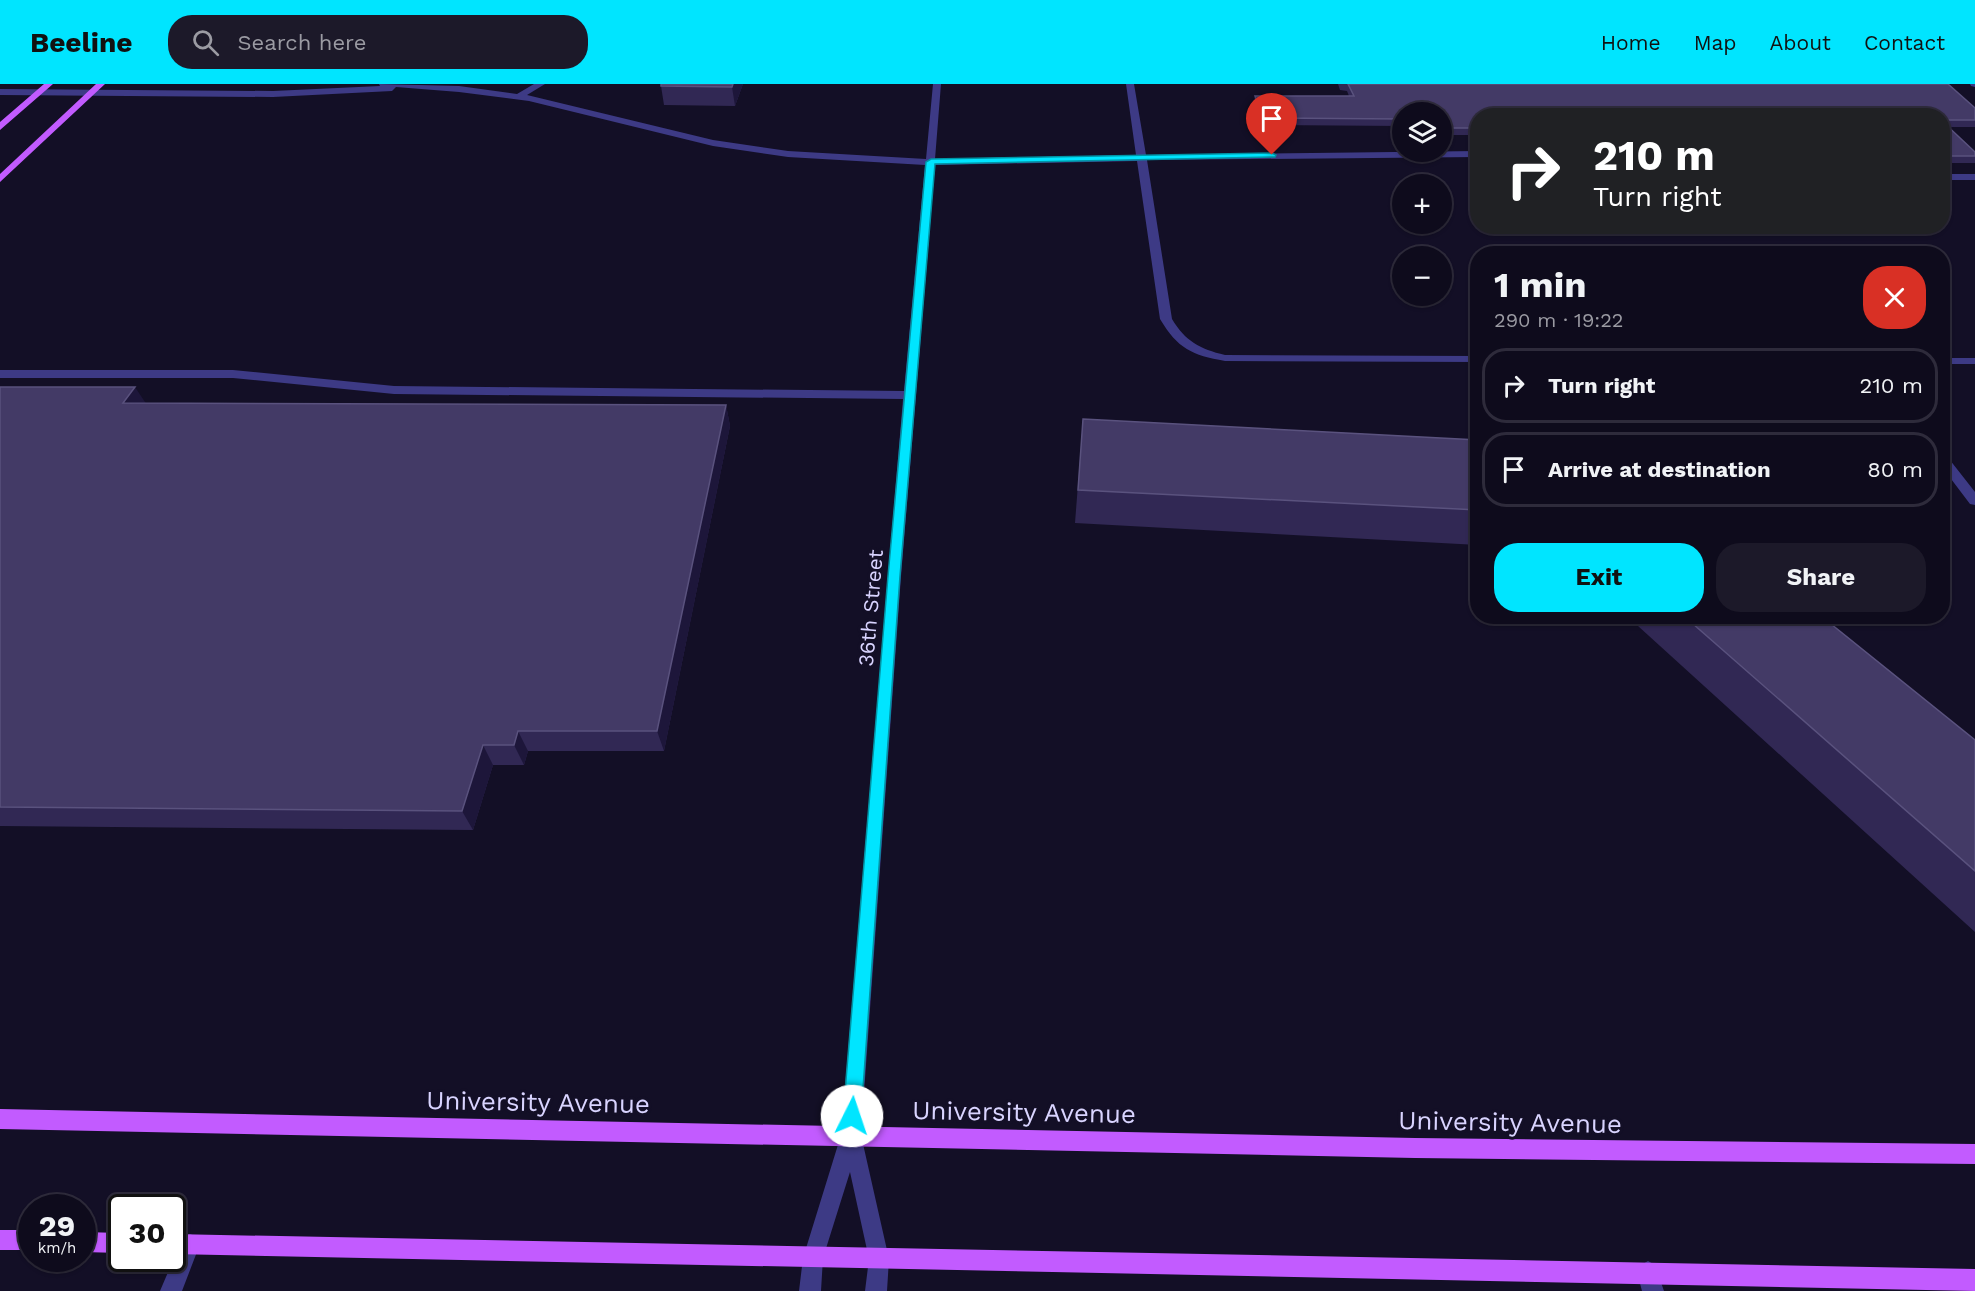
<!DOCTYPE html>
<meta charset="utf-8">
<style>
:root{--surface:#0e0b1c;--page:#1c1929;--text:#f1f3f6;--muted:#9b9ba3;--line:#2e2b3b;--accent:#00e5ff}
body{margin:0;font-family:"Work Sans",sans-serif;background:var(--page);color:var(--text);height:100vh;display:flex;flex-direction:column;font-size:22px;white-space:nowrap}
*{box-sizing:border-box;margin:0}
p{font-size:20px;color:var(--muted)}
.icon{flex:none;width:33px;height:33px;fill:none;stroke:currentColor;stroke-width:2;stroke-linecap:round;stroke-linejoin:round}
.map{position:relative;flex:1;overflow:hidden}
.panel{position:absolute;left:1470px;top:162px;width:480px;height:378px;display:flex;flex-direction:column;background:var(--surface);border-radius:24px;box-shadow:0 2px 4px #0004,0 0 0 2px var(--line)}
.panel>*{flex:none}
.guide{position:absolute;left:1470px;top:24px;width:480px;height:126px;border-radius:24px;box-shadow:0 2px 4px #0004,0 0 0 2px var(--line);background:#202124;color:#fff;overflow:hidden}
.buttons{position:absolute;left:1392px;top:18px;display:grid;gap:12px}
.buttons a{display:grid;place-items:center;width:60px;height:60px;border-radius:50%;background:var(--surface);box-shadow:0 2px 4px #0004,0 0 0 2px var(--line);font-size:30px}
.speed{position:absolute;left:18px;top:1110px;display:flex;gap:12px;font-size:30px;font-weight:700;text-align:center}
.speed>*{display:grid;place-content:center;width:78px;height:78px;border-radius:50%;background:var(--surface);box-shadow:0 2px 4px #0004,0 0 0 2px var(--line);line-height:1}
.speed small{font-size:15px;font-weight:400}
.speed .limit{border:3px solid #111;border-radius:9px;background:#fff;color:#111}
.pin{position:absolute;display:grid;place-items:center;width:51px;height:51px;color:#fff;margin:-62px -26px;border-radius:50% 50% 50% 0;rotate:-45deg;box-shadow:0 0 6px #0007}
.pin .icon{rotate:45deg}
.me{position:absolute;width:66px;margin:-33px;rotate:4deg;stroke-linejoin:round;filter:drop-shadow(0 0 4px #0008)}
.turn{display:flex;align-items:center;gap:21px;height:126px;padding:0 24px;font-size:27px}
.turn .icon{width:78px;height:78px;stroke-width:2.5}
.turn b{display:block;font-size:42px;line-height:51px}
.round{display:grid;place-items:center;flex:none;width:63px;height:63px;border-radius:24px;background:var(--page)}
.overview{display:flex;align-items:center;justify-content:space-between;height:102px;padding:0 24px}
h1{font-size:36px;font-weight:700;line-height:45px}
.action{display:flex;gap:12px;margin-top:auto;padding:12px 24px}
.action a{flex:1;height:69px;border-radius:24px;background:var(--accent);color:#111;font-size:24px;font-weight:700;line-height:69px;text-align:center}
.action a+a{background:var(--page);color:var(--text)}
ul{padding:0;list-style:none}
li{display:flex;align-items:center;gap:18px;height:75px;margin:0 12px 9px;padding:0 12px;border:3px solid var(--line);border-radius:24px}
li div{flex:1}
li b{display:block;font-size:22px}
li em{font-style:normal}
header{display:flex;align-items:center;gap:36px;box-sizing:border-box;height:84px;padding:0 30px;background:var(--accent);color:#111}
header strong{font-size:28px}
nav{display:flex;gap:33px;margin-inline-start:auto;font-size:21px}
.search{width:420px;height:54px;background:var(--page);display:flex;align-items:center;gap:15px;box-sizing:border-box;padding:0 21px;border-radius:24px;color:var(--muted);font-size:22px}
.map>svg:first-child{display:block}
</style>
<header>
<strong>Beeline</strong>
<div class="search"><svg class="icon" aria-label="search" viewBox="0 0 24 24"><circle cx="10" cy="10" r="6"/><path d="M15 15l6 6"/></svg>Search here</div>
<nav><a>Home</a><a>Map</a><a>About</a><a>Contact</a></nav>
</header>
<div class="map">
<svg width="1975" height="1207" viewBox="0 0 1975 1207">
<rect width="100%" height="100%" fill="#130f26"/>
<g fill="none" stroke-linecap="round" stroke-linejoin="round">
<path fill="#3d3a85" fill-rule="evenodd" d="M379 0 459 2 517 10 534 0H545L527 11 713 56 788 67 926 75 933 0H941L935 75 1136 71 1126 0H1134L1146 71 1478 67V73L1147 76 1172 235C1185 257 1200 265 1225 271L1478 272V278L1225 277C1192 271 1178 265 1160 235L1137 77 935 81 901 492 861 1051 889 1175 887 1207H865L869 1175 850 1088 823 1174 821 1207H799L803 1174 841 1051 903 315 394 310 233 294H0V286H233L394 302 904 307 925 81 788 73 713 62 529 17 459 8 396 3 392 7 273 13 0 11V5L273 7 380 2Z
M1970 0H1975V3L1971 2Z
M1942 90H1975V96H1942Z
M1942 274H1975V280H1942Z
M1942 370 1946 371 1975 408V421L1970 420 1942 383Z
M190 1150 197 1153 200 1160 182 1207H160L183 1153Z
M1648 1177 1655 1181 1664 1207H1642L1637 1188 1641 1181Z"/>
<path fill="#c25bff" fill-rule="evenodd" d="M44 0H53L0 46V38Z
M96 0H105L0 98V90Z
M0 1025 1415 1054 1975 1060V1080L1415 1074 0 1045Z
M0 1146H32V1166H0Z
M82 1148 122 1149V1169L82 1168Z
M172 1150 1975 1185V1207L172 1170Z"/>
</g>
<path fill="#312854" d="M661 0H743L735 22 664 21 661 2Z
M1338 0H1948L1975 24V43H1949L1975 68V79H1942V32H1478V51H1442V28H1402V42L1261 41 1254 19 1255 12H1349L1347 7 1340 6Z
M0 303 145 319 726 321 730 342 664 667H528L524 681H493L473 746 0 742Z
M1083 335 1478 356V461L1075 439Z
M1627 532H1821L1975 656V848Z"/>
<path fill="#1d163a" d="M733 0H743L735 22 732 3Z
M135 303 149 324 123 319Z
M726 321 730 342 664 667 657 647Z
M518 647 528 667 524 681 514 661Z
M483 661 493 681 473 746 462 727Z"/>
<path fill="#433a66" stroke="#5a527e" stroke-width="1.5" d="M661 0H733L732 3 661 2Z
M1348 0H1948L1975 24V36H1942V32H1478V44H1442V28H1402V35L1262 34 1255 12H1354Z
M1942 37 1975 68V72H1942Z
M0 303H135L123 319 726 321 657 647H518L514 661H483L462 727 0 723Z
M1083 335 1478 356V426L1078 406Z
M1684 532H1821L1975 656V787Z"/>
<path fill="#00e5ff" stroke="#0095a6" stroke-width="1.5" d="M1272 69 1276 71 1275 73 935 80 900 492 861 1032 858 1039 852 1041 846 1039 843 1032 888 492 926 78 931 75Z"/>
<g text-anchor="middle" stroke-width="6" stroke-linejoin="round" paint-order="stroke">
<g font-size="21" fill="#d9d4ff" stroke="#130f26">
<text transform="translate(871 524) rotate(-85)" y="7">36th Street</text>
</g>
<g font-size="26" fill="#d9d4ff" stroke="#130f26">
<text transform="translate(538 1018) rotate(1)" y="9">University Avenue</text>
<text transform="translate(1024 1028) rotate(1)" y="9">University Avenue</text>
<text transform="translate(1510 1038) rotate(1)" y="9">University Avenue</text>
</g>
</g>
</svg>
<div class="buttons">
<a><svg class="icon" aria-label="layers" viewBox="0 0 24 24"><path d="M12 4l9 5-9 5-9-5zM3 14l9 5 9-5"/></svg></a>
<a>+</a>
<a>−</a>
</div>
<div class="speed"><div>29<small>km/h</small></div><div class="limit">30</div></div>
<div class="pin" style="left:1272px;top:71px;background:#d93025"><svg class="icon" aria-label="arrive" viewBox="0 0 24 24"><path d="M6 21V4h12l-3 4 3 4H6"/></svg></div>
<svg class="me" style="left:852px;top:1032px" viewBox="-20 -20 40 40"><circle r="19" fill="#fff"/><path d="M0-13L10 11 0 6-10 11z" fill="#00e5ff"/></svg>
<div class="guide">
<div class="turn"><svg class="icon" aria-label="right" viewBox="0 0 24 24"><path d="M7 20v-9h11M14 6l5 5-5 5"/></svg><div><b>210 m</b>Turn right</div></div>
</div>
<section class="panel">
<div class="overview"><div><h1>1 min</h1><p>290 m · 19:22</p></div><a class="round" style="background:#d93025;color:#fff"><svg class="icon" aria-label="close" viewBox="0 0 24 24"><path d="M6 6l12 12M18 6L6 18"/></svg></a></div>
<ul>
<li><svg class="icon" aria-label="right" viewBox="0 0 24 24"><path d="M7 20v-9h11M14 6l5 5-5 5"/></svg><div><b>Turn right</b></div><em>210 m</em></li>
<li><svg class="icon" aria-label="arrive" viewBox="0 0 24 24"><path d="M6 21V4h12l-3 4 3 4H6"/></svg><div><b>Arrive at destination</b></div><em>80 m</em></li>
</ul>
<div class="action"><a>Exit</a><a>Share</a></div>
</section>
</div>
